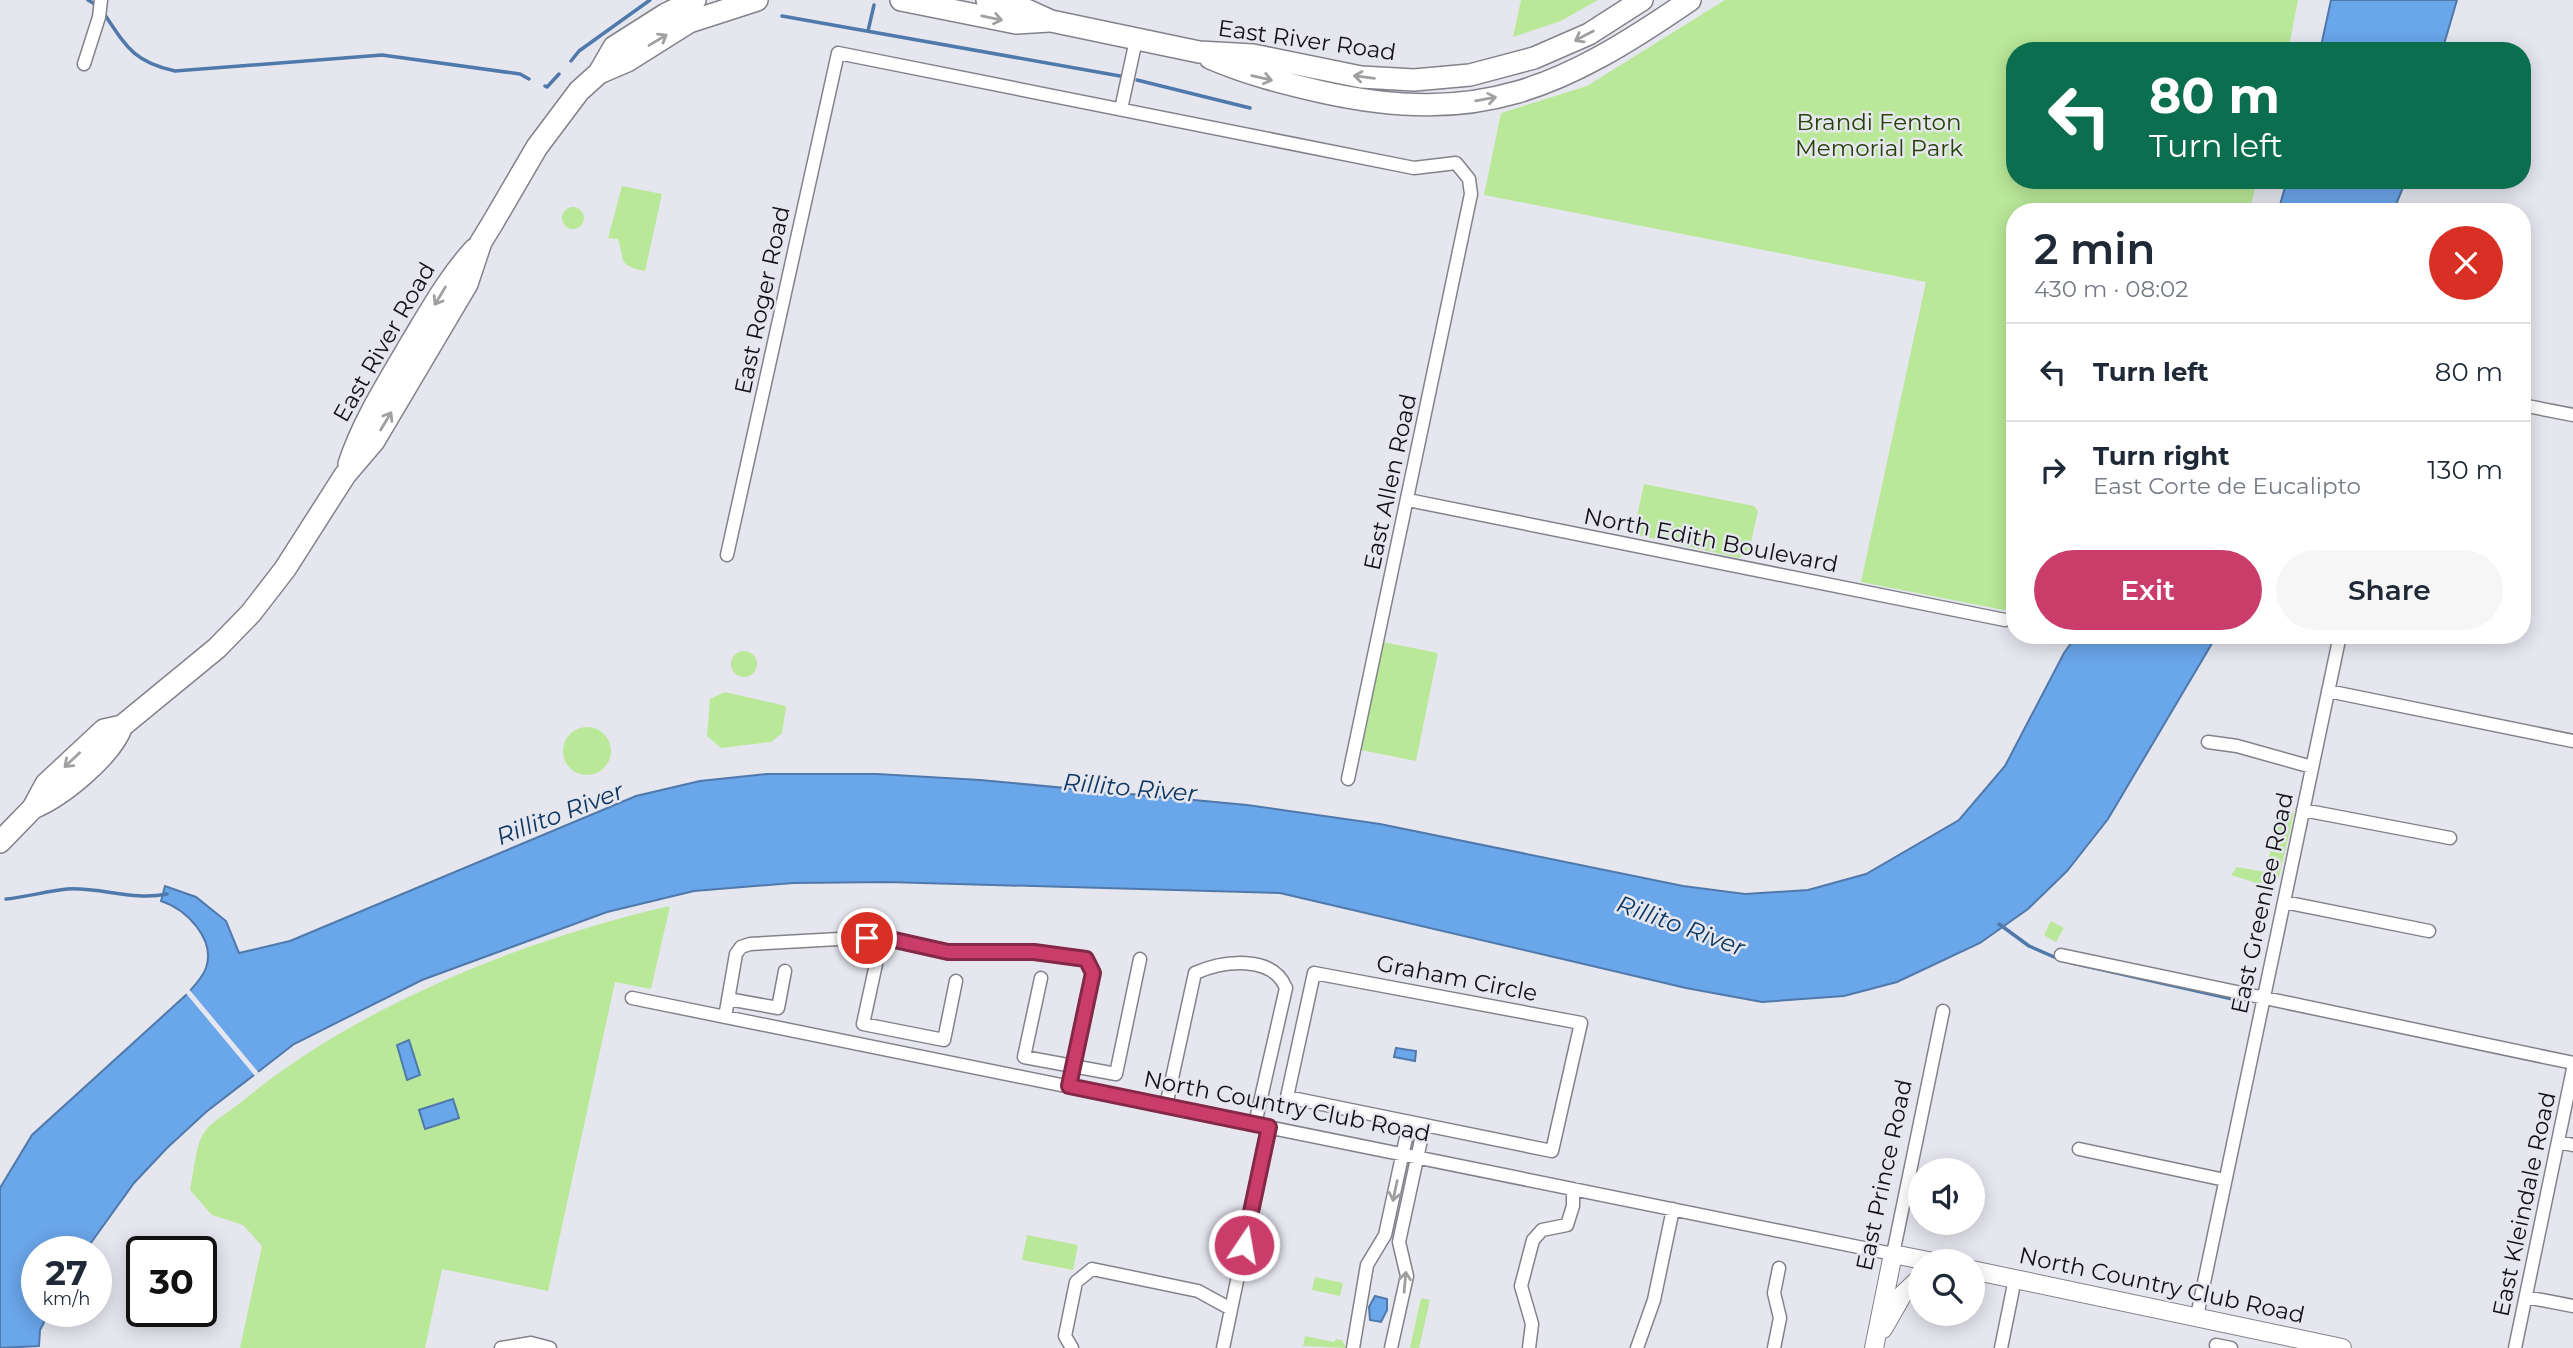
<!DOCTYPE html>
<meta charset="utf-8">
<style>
:root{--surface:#fff;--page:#f6f6f7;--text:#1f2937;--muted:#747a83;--line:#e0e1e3;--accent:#ca3d6b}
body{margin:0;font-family:Montserrat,sans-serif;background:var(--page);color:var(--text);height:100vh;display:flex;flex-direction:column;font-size:26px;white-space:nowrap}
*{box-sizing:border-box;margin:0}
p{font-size:23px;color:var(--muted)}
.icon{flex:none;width:38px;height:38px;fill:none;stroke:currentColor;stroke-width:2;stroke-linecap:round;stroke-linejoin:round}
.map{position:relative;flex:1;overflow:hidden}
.sheet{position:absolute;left:2006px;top:203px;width:525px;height:441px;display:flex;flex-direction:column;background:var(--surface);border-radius:28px;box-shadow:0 4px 18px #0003}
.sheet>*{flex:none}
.top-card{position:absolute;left:2006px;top:42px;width:525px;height:147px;border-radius:28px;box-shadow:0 4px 18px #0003;background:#0b6e4f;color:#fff;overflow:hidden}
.tools{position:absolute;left:1908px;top:1158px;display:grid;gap:14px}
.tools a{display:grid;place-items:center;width:77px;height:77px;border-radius:50%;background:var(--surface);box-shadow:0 4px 18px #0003;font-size:35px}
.speed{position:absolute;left:21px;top:1236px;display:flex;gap:14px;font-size:35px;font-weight:700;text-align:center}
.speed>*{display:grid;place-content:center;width:91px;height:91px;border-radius:50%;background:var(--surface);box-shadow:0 4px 18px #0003;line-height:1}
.speed small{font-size:18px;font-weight:400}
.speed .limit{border:4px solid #111;border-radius:10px;background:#fff;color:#111}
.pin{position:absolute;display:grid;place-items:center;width:60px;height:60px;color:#fff;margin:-30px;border:4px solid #fff;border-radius:50%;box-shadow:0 2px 7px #0007}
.me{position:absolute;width:77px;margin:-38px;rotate:12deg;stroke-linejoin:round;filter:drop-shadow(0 0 5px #0008)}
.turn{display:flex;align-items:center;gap:24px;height:147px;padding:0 28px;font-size:32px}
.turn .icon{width:91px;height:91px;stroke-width:2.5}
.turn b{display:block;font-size:49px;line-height:60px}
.round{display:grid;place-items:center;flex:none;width:74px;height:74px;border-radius:37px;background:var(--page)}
.headline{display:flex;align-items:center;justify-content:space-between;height:119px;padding:0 28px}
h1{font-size:42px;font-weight:600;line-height:52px}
.button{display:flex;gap:14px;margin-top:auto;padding:14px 28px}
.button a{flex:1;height:80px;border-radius:42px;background:var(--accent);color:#fff;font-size:28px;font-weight:600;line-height:80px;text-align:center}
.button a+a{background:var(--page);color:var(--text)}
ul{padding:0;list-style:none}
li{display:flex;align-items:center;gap:21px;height:98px;padding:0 28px;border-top:2px solid var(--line)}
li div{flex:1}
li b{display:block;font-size:26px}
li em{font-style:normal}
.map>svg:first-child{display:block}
</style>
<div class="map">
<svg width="2573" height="1348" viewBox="0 0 2573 1348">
<rect width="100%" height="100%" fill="#e6e6ef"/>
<path fill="#bae899" d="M1521 0H1598L1561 21 1513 37Z
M1725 0H2298L2288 51H2014V180H2257L2249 212H2014V612L1861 582 1926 282 1484 195 1501 113 1587 86Z
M622 186 662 194 645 271C617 265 625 261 618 239L608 238Z
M562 218a11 11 0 1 1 22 0a11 11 0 1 1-22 0Z
M1644 484 1754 506 1758 511 1749 551 1739 558 1633 534Z
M1383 642 1438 653 1416 761 1361 750Z
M731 664a13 13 0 1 1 26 0a13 13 0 1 1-26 0Z
M725 692 786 706 782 733 771 742 721 748 707 736 710 699Z
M563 751a24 24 0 1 1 48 0a24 24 0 1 1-48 0Z
M2281 811 2294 813 2279 877 2259 884 2231 875 2237 867 2265 872Z
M670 906 651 989 615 982 548 1291 442 1269 425 1348H240L262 1246 243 1225 212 1215 190 1190C193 1177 196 1144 203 1134 211 1121 232 1110 244 1100 356 1006 528 938 670 906Z
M2051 921 2064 928 2056 942 2044 935Z
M1027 1235 1078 1245 1073 1270 1022 1260Z
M1315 1277 1343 1283 1340 1296 1312 1290Z
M1421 1298 1430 1300 1419 1348H1410Z
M1305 1336 1334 1342 1336 1339 1342 1340 1346 1348 1303 1346Z"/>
<path fill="#6aa6ea" stroke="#4f79aa" stroke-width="2" d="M2331 0H2457L2442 51H2320Z
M2287 180H2406L2393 212H2278Z
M2077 635H2217L2108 819 2067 871 2028 909 1980 943 1897 982 1844 996 1762 1002 1686 988 1280 893 887 882 793 883 694 891 607 912 422 980 294 1044 206 1112 167 1148 134 1183 85 1251H37V1311H50L40 1330 39 1346 0 1348V1188L32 1135 186 995C193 987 202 979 206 968 216 939 186 909 161 901L165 886 196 897 226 921 239 953 290 941 636 796 700 781 767 774H877L980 780 1247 805 1380 824 1683 886 1745 894 1808 890 1866 874 1959 820 2005 766 2064 653Z
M409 1040 420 1075 407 1080 397 1045Z
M1396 1048 1416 1051 1415 1061 1394 1057Z
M453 1099 459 1118 425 1129 419 1110Z
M1375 1296 1387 1299V1310L1381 1322 1370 1320 1369 1307Z"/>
<path fill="#e6e6ef" d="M188 988 259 1073 255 1076 184 991Z"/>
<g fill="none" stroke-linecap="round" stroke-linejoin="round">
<path stroke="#4f79aa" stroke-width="3.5" d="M88 0 98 6
M103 12C126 46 133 62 175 71L382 55 520 74 529 79
M782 16 1120 76
M868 31 874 5
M571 61 579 51 650 0
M1137 80 1250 108
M545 86 547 87 559 74
M6 899C27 897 47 891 67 889 101 887 133 901 167 894
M1999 924 2029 946 2061 960
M2072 963 2237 1000"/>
<defs>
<path id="street" d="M84 64 99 17 101 0
M1121 109 1136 40
M2522 405 2573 415
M1408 500 2005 620
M727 555 838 53 1414 168 1456 163 1469 179 1471 194 1348 779
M2328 691 2573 741
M2208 742 2237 746 2312 767
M2303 810 2450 838
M2284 902 2429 931
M2061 955 2573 1063
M876 964 863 1024 944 1040 956 981
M1314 973 1581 1023 1552 1151 1287 1097Z
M1041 978 1024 1057 1116 1074 1140 959
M632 998 1893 1254 1943 1011
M728 999 778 1008 785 971
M725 1017 736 954 741 947 750 944 875 937 948 952H1034L1086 959 1093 973 1069 1086
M1166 1106 1195 973C1223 961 1272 954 1286 988L1255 1124
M2558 1142 2573 1145
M2079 1149 2225 1180
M2526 1297 2573 1306
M2197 1316 2340 635
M2216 1345 2231 1348
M501 1348 531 1343 550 1348
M1072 1348 1065 1336 1076 1282 1092 1269 1198 1291 1231 1309
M1223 1348 1269 1127
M1353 1348 1367 1265 1385 1235 1409 1124
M1391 1348 1407 1276 1399 1242 1424 1126
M1529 1348 1532 1324 1521 1286 1533 1240 1542 1230 1567 1225 1573 1206V1189
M1637 1348 1654 1300 1673 1209
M1774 1348 1780 1318 1774 1293 1779 1268
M2001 1348 2015 1279
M2515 1348 2573 1069"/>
<path id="secondary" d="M1972 1270 2342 1348
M1883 1329 1903 1294 1920 1278
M1874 1348 1893 1254 1933 1262"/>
<path id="primary" d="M901 0 1016 23 1049 21
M987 0 1020 7 1051 21 1199 52 1253 55 1361 77 1414 80 1470 75 1534 58 1589 34 1642 0
M1210 58C1247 74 1283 83 1322 92 1480 127 1562 88 1690 0
M599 73 627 61 689 22 757 0
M349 464C363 421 388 383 411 343 431 310 449 277 475 249
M33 808C62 796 111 756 122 726L217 648 251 613 285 569 345 475 374 441 467 284 481 242 492 224 537 147 579 91 599 73 614 47 666 14 695 0
M0 842 33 808 46 784 104 730 122 726"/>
</defs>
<use href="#street" stroke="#82828a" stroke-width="15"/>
<use href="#secondary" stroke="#82828a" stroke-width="20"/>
<use href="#primary" stroke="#82828a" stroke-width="24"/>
<use href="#street" stroke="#fff" stroke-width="12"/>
<use href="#secondary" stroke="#fff" stroke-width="18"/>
<use href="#primary" stroke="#fff" stroke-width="21"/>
</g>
<defs><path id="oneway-shaft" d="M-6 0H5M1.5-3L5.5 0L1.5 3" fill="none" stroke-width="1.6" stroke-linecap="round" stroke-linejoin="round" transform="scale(1.75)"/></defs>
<g stroke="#a0a0a1">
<use href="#oneway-shaft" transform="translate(992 18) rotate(12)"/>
<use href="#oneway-shaft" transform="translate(1584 36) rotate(152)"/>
<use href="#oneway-shaft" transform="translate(658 40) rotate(-31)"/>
<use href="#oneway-shaft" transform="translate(1364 77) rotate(-173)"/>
<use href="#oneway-shaft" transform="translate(1262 78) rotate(13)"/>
<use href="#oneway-shaft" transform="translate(1486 99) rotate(-10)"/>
<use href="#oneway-shaft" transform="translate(440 296) rotate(121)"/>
<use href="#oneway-shaft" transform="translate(386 421) rotate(-59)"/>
<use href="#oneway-shaft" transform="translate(72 760) rotate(137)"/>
<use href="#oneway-shaft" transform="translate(1395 1191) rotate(102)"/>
<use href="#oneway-shaft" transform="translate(1405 1282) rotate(-85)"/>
</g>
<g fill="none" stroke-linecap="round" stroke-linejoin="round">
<defs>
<path id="route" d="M867 938 890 939 948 952H1034L1086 959 1093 973 1069 1086 1269 1127 1244 1245"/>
</defs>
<use href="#route" stroke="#832846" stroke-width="18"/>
<use href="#route" stroke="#ca3d6b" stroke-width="12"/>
</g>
<g text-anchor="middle" stroke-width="5" stroke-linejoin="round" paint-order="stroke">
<g font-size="23" fill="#111114" stroke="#e6e6ef">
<text transform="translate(1307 40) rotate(8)" y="8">East River Road</text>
<text transform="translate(762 300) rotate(-78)" y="8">East Roger Road</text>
<text transform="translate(384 342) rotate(-60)" y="8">East River Road</text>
<text transform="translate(1390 482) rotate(-78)" y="8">East Allen Road</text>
<text transform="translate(1711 540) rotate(11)" y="8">North Edith Boulevard</text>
<text transform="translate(2262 903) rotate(-78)" y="8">East Greenlee Road</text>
<text transform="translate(1457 978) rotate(11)" y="8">Graham Circle</text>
<text transform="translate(1287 1106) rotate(11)" y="8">North Country Club Road</text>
<text transform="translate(1884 1175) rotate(-78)" y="8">East Prince Road</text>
<text transform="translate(2524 1204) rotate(-78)" y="8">East Kleindale Road</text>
<text transform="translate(2162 1285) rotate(12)" y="8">North Country Club Road</text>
</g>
<g font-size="23" fill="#244106" stroke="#e6e6ef">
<text x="1879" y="130">Brandi Fenton<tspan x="1879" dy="26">Memorial Park</tspan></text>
</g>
<g font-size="24" font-style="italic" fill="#0c3762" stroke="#e6e6ef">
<text transform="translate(1130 788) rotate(5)" y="8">Rillito River</text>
<text transform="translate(560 814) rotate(-21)" y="8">Rillito River</text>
<text transform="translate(1681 926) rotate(20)" y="8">Rillito River</text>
</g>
</g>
</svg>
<div class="tools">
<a><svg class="icon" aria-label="sound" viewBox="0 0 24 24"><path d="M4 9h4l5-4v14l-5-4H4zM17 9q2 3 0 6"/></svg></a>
<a><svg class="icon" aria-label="search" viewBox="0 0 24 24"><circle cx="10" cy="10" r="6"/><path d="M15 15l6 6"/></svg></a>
</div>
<div class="speed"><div>27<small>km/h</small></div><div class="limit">30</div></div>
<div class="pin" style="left:867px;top:938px;background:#d93025"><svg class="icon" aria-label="arrive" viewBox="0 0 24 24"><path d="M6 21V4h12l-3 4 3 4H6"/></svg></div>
<svg class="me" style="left:1244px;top:1245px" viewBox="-20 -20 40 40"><circle r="17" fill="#ca3d6b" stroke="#fff" stroke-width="3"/><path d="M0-11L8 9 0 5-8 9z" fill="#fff"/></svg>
<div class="top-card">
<div class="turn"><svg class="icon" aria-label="left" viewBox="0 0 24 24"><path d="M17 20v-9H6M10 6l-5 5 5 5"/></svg><div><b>80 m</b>Turn left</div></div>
</div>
<section class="sheet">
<div class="headline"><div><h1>2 min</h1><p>430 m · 08:02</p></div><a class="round" style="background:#d93025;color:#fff"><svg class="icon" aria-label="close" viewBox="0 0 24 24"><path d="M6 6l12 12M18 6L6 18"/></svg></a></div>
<ul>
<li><svg class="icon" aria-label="left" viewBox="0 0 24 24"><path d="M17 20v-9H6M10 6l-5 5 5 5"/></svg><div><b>Turn left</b></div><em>80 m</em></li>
<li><svg class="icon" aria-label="right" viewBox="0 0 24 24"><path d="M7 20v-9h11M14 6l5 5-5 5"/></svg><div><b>Turn right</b><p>East Corte de Eucalipto</p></div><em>130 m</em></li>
</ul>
<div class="button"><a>Exit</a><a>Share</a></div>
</section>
</div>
